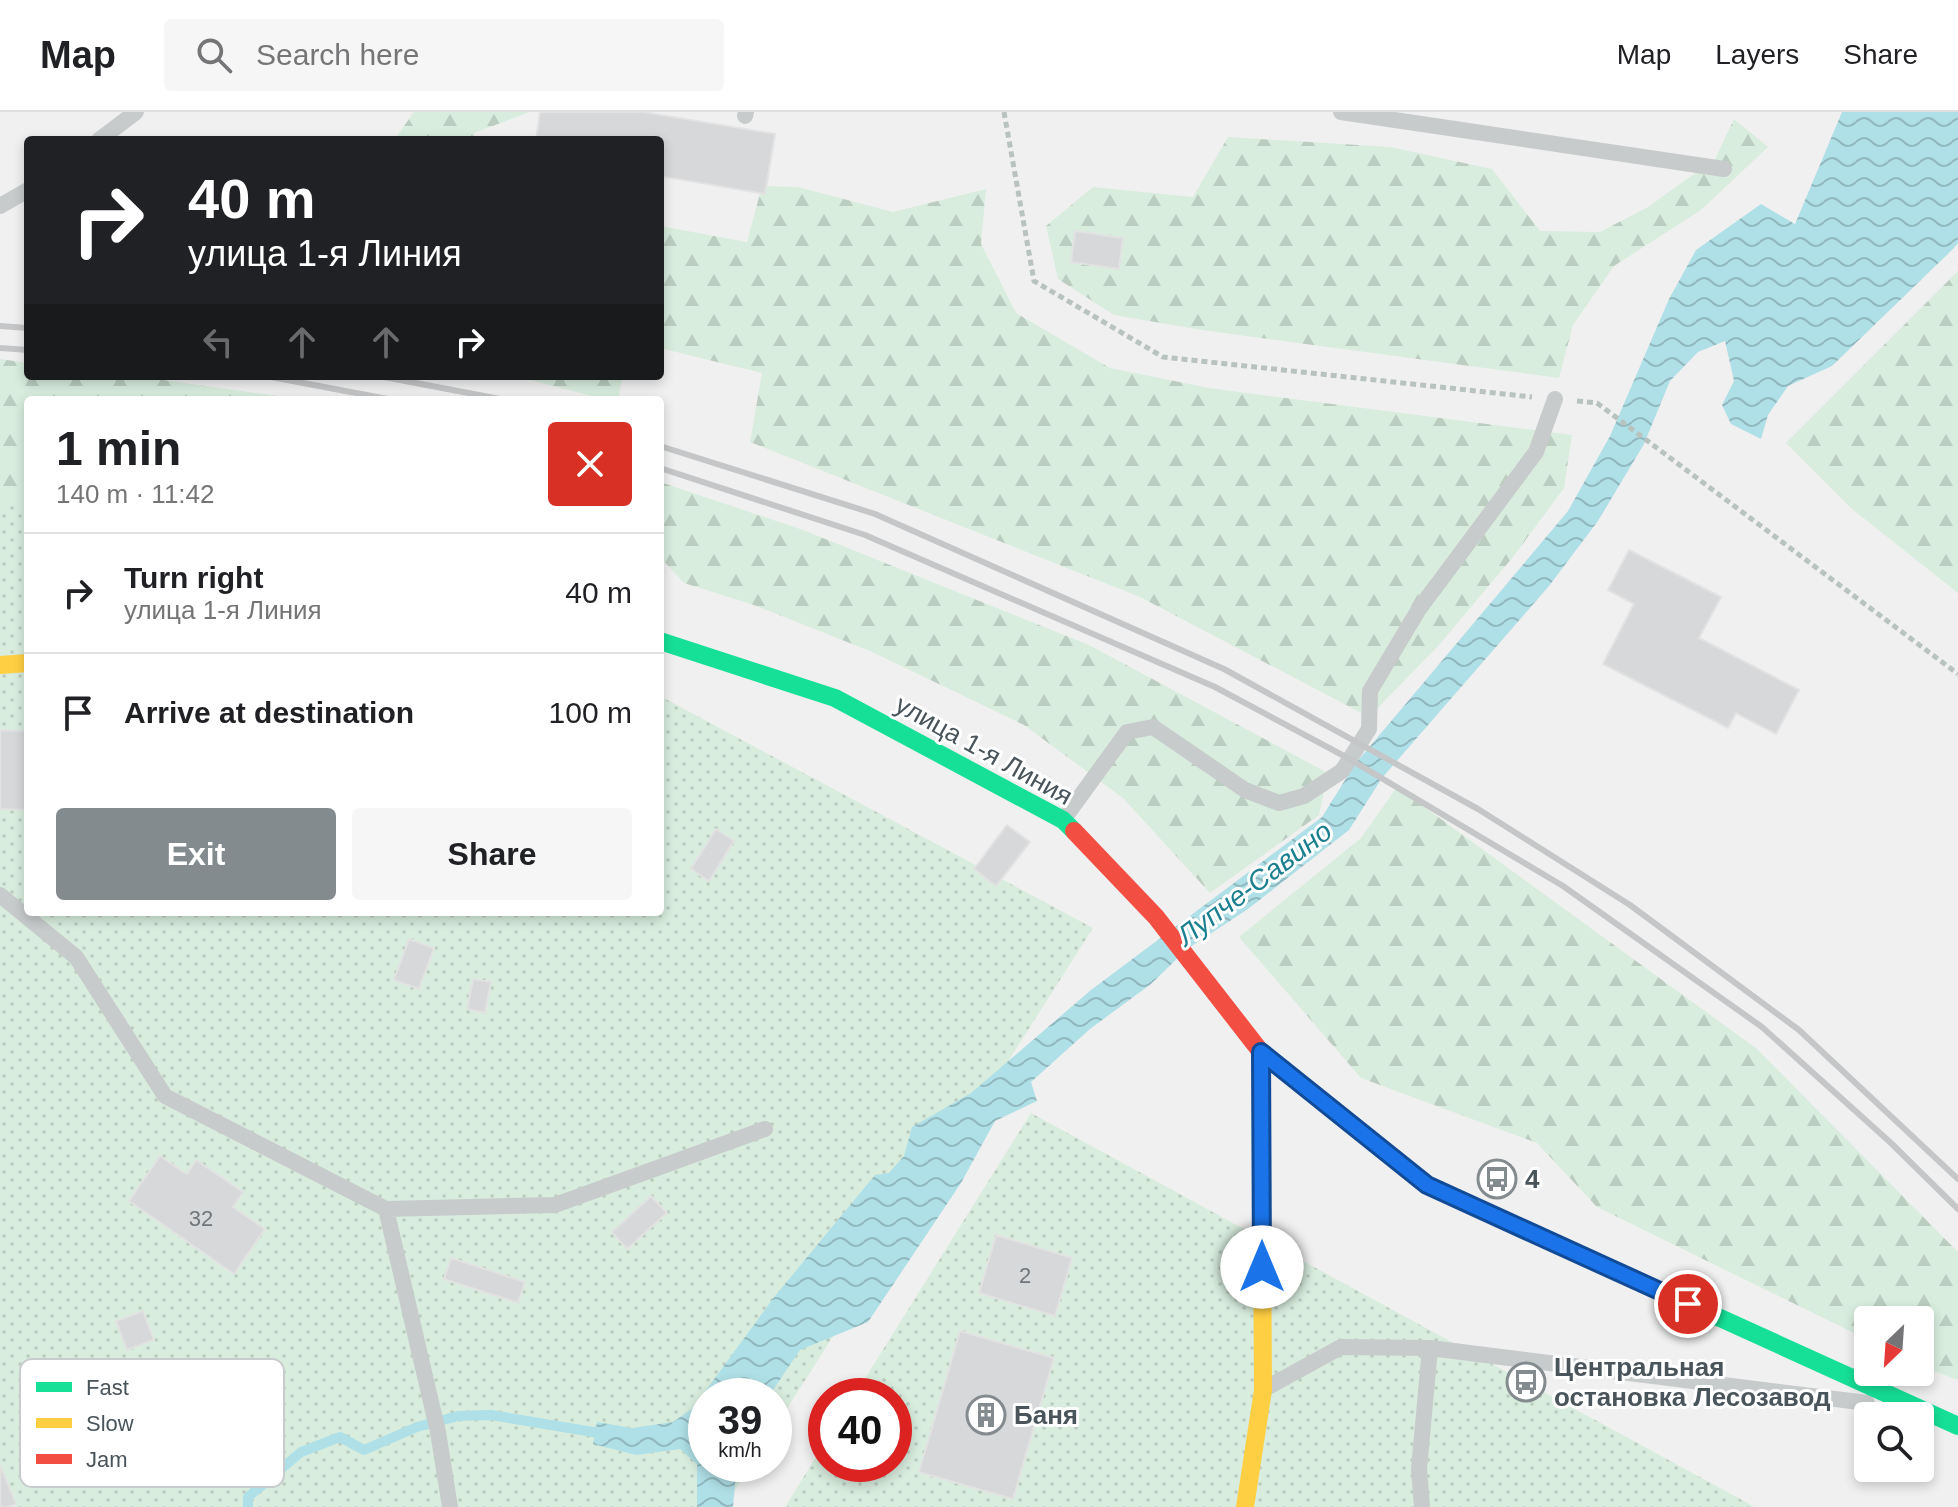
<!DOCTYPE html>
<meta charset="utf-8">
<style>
:root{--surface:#fff;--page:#f6f6f6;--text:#202124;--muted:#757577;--line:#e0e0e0;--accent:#848b8f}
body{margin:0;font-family:Arial,sans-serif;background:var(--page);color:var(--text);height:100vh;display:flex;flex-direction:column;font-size:30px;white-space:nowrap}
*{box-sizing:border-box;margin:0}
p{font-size:26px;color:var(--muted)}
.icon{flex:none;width:44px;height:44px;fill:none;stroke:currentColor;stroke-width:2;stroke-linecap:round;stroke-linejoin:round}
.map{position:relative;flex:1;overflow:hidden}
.drawer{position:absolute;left:24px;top:284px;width:640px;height:520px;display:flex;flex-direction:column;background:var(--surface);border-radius:8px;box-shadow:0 4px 12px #0003}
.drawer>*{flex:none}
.guide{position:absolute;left:24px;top:24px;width:640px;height:244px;border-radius:8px;box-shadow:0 4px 12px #0003;background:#202124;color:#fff;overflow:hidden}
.needle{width:52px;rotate:205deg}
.buttons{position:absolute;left:1854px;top:1194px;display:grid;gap:16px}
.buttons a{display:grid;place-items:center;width:80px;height:80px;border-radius:8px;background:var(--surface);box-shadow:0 4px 12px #0003;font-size:40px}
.speed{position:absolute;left:688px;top:1266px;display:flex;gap:16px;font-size:40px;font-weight:700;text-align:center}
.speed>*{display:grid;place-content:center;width:104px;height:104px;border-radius:50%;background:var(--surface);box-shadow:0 4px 12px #0003;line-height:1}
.speed small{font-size:20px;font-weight:400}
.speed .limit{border:12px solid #d22;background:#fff;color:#111}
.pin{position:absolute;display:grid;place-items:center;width:68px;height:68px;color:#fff;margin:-34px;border:4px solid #fff;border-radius:50%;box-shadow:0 2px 8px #0007}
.me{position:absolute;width:88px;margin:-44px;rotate:0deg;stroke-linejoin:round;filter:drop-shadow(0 0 6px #0008)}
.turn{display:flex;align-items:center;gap:28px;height:168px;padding:0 32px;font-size:36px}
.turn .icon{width:104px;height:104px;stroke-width:2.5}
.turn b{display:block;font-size:56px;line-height:68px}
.lanes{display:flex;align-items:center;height:76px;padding:0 32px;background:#0003;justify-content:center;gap:40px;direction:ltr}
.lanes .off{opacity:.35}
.round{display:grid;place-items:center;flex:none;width:84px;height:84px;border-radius:8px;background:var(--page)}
.overview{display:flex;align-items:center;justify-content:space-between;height:136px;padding:0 32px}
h1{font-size:48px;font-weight:700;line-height:60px}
.action{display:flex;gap:16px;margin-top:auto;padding:16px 32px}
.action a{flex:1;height:92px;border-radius:8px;background:var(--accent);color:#fff;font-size:32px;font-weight:700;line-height:92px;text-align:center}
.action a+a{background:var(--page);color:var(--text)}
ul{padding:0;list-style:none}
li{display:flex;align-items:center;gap:24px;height:120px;padding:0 32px;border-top:2px solid var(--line)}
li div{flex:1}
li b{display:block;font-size:30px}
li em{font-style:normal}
header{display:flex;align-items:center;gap:48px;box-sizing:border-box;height:112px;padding:0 40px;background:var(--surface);border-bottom:2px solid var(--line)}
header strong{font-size:38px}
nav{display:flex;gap:44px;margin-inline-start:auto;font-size:28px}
.search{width:560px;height:72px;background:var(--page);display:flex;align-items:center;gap:20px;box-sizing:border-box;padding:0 28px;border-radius:8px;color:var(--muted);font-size:30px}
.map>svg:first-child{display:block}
</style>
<header>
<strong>Map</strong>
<div class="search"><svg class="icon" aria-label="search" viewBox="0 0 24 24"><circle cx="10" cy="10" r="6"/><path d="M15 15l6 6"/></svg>Search here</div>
<nav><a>Map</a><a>Layers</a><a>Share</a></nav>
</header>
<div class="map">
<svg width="1958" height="1395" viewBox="0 0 1958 1395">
<defs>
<pattern id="forest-firs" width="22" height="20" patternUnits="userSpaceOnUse" patternTransform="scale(2)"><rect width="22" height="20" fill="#d8edde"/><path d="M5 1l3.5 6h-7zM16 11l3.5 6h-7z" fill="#bbcdc1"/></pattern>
<pattern id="garden-dots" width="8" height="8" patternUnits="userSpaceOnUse" patternTransform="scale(2)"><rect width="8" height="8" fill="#d8edde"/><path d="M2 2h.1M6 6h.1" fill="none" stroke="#bbcdc1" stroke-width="1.8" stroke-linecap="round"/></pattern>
<pattern id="water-waves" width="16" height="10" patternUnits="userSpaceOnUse" patternTransform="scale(2)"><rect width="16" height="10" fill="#b0e0e7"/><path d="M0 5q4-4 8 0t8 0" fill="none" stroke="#91b8be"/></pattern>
</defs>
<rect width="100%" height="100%" fill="#f1f0f0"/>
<path fill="url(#forest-firs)" d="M414 0H530L474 21 475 28H394Z
M1734 7 1768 35 1701 98 1614 154 1573 213 1559 266 1202 218 1114 203 1058 167 1046 114 1093 75 1193 85 1228 25 1390 35 1492 57 1540 119 1600 120 1648 95 1715 47Z
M762 74 798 75 893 100 986 77 981 132 1016 201 1110 256 1209 276 1572 323 1564 376 1513 445 1439 533 1369 605 1140 485 750 330 762 261 660 236V114L747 130Z
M1958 159V481L1852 397 1786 331Z
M0 247 28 251V264H134L305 288H28V515L0 523Z
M515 264H607L622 268 618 288H607Z
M660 370 803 418 1089 533 1328 661 1319 703 1210 781 1123 686 1024 613 870 539 754 493 684 471 660 445Z
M1397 675 1757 937 1958 1140V1268L1920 1254V1208H1868V1228L1597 1095 1537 1031 1361 966 1239 825 1361 726Z"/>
<path fill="url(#garden-dots)" d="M0 390 28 392V800H660V584L1093 816 774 1317V1284H706V1352H752L724 1395H0Z
M1031 1001 1755 1395H785L826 1329V1352H894V1284H854Z"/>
<path fill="url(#water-waves)" d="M1842 0H1958V131L1954 136 1832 254 1788 274 1768 303 1761 327 1731 312 1722 293 1734 269 1725 229 1698 240 1670 269 1644 332 1598 409 1549 474 1382 666 1349 718 1248 797 1187 837 1151 872 1090 917 1031 970 1037 989 995 1009 961 1071 868 1210 800 1238 769 1284H706V1352H737L733 1395H697V1352L680 1337 636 1343 593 1332 597 1310 632 1316 673 1310 693 1296 775 1184 875 1063 889 1061 904 1044 912 1015 971 981 1091 878 1322 705 1355 652 1568 399 1610 324 1669 187 1696 138 1761 92 1795 112Z"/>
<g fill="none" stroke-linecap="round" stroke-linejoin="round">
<path stroke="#b0e0e7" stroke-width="10" d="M248 1395V1385L301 1340 340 1325 364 1338 417 1315 458 1304 491 1303 605 1322"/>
</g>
<path fill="#d7d8d9" stroke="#e2e2e3" stroke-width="2" d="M540 0H643L775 22 765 82 660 64V28H536Z
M1075 119 1123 126 1119 157 1071 150Z
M1629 438 1721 485 1699 526 1799 578 1776 622 1736 601 1728 616 1603 552 1634 492 1608 478Z
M0 618 28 619V698L0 697Z
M1007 713 1030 730 996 774 974 757Z
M716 717 734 729 709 769 691 757Z
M409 827 434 836 419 877 394 868Z
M473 867 491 870 485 901 467 897Z
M160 1044 187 1062 196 1048 243 1080 233 1095 265 1117 234 1162 129 1089Z
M651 1084 667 1101 627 1137 612 1120Z
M996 1123 1072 1146 1055 1204 979 1181Z
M451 1146 525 1170 518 1191 444 1167Z
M143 1199 154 1228 127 1238 116 1209Z
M960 1219 1054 1246 1013 1387 919 1360Z
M0 1352 16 1392 8 1395H0Z"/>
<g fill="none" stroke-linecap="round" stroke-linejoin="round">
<path stroke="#b8c2be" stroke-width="5" stroke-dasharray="6 4" stroke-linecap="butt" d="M1004 0 1034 169 1163 245 1532 285
M1577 289 1597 291 1958 562"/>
<path stroke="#c8cbcc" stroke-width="16" d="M1341 0 1724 57
M745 4 746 0
M99 28 136 0
M0 94 28 78
M1063 708 1127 620 1153 615 1245 678 1279 691 1304 684 1342 659 1369 617 1370 579 1419 497 1536 340 1555 287
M0 783 76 845 165 984 386 1097 555 1093 765 1017
M386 1097 438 1320 450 1395
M1268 1275 1341 1235 1430 1236 1867 1291
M1422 1395 1419 1357 1430 1236"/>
<path stroke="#16e098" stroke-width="18" d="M660 529 835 586 1063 708 1074 719
M1335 999 1427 1073 1958 1314"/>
<path stroke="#ffcf43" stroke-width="18" d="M0 553 28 551
M1245 1395 1263 1278 1261 940"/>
<path stroke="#f24e42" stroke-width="18" d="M1074 719 1156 805 1261 940 1335 999"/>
<path stroke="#c4c6c7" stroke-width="6" d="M0 214 28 216
M0 236 28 238
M266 264 393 288
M379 264 505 288
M660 334 875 402 1224 557 1478 697 1630 793 1799 918 1958 1067
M660 356 865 423 1215 575 1346 645 1563 774 1762 915 1891 1031 1958 1097"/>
</g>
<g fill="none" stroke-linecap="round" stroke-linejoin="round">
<defs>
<path id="route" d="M1262 1155 1261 940 1427 1073 1688 1192"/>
</defs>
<use href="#route" stroke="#114b97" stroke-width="20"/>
<use href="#route" stroke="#1a73e8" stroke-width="14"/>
</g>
<defs>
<symbol id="bus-ring" viewBox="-11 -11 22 22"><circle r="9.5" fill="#fff" stroke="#848b8f" stroke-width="1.5"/><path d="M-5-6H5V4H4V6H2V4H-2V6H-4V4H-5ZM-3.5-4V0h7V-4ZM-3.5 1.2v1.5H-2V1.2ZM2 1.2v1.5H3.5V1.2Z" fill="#848b8f"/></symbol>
<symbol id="building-ring" viewBox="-11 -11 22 22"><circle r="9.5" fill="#fff" stroke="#848b8f" stroke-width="1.5"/><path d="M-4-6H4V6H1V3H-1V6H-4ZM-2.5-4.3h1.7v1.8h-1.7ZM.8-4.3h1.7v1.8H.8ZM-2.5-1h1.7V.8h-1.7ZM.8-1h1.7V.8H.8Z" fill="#848b8f"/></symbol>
</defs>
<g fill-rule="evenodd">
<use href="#bus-ring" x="1475" y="1045" width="44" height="44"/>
<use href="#bus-ring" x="1504" y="1248" width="44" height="44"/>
<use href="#building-ring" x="964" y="1281" width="44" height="44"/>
</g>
<g text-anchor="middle" stroke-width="6" stroke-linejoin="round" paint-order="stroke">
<g font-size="22" fill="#6e767c">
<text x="201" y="1114">32</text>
<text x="1025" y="1171">2</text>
</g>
<g font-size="26" fill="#49545b" stroke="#fff">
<text transform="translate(984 638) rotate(29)" y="9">улица 1-я Линия</text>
</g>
<g font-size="26" font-weight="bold" fill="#49545b" stroke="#fff" text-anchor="start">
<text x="1525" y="1076">4</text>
<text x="1554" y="1264">Центральная<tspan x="1554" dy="30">остановка Лесозавод</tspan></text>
<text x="1014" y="1312">Баня</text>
</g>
<g font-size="28" font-style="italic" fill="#1a7f8e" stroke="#fff">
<text transform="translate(1254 771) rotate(-37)" y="10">Лупче-Савино</text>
</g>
</g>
<rect x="20" y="1247" width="264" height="128" rx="12" fill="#fff" stroke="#c8ccce" stroke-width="2"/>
<rect x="36" y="1270" width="36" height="10" fill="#16e098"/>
<rect x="36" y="1306" width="36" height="10" fill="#ffcf43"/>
<rect x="36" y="1342" width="36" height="10" fill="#f24e42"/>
<g font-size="22" fill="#49545b">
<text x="86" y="1283">Fast</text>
<text x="86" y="1319">Slow</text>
<text x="86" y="1355">Jam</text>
</g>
</svg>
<div class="buttons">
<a><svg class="needle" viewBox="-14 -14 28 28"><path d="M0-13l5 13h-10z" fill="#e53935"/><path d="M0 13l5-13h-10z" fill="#757577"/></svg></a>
<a><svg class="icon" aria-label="search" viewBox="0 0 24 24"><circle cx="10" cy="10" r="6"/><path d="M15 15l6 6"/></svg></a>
</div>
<div class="speed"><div>39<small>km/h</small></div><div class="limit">40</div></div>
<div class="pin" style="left:1688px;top:1192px;background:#d93025"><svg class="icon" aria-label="arrive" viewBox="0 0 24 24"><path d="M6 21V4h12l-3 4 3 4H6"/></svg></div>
<svg class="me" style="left:1262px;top:1155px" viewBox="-20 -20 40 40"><circle r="19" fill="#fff"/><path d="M0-13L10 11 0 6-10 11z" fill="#1a73e8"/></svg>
<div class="guide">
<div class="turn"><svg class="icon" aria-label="right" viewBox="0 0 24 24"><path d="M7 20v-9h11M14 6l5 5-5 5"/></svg><div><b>40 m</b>улица 1-я Линия</div></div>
<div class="lanes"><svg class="icon off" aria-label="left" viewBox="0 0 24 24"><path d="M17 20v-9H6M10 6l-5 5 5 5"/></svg><svg class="icon off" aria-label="ahead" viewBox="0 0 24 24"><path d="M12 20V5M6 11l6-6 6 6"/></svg><svg class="icon off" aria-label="ahead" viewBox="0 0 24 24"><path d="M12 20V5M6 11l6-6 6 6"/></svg><svg class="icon" aria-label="right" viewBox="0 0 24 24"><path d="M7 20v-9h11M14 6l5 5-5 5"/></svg></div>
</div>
<section class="drawer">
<div class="overview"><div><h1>1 min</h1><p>140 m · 11:42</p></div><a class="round" style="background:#d93025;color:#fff"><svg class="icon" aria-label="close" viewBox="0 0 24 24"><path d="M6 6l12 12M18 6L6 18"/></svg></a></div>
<ul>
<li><svg class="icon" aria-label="right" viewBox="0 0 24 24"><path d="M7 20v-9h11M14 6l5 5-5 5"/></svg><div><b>Turn right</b><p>улица 1-я Линия</p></div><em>40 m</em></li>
<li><svg class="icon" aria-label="arrive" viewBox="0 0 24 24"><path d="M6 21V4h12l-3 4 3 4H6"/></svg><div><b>Arrive at destination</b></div><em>100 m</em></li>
</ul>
<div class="action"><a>Exit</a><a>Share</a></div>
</section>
</div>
